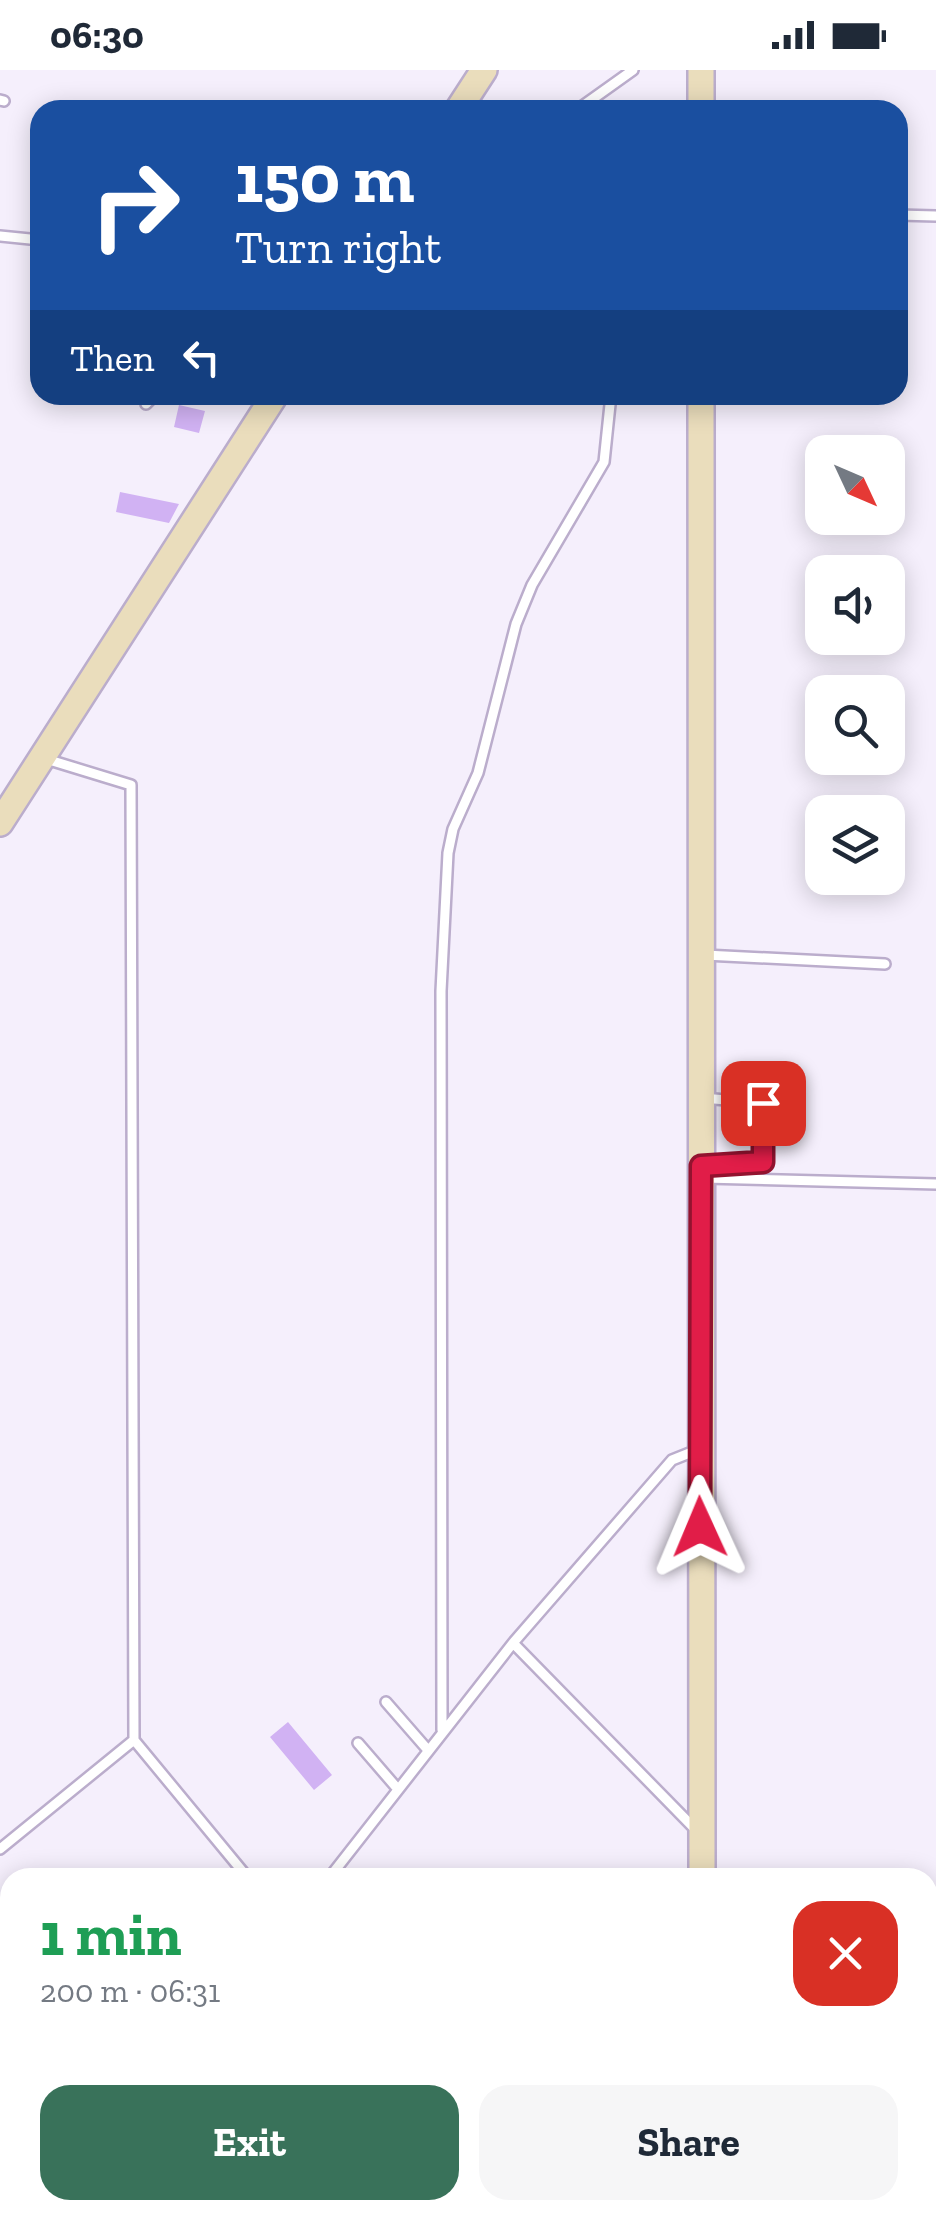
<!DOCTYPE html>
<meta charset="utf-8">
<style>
:root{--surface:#fff;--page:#f6f6f7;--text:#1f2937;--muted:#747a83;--accent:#39725a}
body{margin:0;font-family:"Zilla Slab",serif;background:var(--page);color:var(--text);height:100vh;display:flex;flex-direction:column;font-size:38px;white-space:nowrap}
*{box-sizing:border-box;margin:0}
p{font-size:32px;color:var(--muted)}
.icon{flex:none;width:55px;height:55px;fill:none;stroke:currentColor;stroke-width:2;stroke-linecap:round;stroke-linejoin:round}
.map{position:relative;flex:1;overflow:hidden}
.details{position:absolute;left:0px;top:1798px;width:938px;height:352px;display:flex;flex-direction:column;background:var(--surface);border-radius:30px 30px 0 0;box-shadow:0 5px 25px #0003}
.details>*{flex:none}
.banner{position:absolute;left:30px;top:30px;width:878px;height:305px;border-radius:30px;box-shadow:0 5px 25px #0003;background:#1a4fa0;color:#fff;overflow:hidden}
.needle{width:65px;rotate:134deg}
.buttons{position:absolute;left:805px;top:365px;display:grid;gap:20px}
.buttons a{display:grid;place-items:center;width:100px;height:100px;border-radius:20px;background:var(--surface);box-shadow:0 5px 25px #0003;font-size:50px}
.pin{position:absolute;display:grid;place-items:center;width:85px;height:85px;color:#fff;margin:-42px;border-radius:20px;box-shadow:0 5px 15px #0006}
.me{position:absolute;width:110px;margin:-55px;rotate:359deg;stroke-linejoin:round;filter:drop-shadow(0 0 8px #0008)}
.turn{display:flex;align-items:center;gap:35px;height:210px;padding:0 40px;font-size:45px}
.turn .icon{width:130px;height:130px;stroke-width:2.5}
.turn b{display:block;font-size:70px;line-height:85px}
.then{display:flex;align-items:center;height:95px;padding:0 40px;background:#0003;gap:20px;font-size:38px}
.round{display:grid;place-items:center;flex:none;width:105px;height:105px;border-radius:30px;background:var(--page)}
.overview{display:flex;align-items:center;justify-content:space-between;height:170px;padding:0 40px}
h1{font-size:60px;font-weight:800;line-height:75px;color:#1e9e55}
.primary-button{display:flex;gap:20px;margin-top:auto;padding:20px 40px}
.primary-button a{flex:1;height:115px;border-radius:30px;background:var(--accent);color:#fff;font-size:40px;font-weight:800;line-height:115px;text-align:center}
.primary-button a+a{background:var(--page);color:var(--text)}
.status{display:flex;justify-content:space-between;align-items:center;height:70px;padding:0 50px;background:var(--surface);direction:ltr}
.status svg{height:28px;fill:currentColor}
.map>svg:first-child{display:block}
</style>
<div class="status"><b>06:30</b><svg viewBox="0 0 49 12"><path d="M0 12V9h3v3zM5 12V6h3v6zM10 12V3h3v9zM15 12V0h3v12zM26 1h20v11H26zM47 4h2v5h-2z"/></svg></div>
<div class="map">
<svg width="936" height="2149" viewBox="0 0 936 2149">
<rect width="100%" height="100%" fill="#f5effc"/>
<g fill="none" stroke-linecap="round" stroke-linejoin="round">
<path stroke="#85e9f3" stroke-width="5" d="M582 438 600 404"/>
</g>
<path fill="#d1b2f3" d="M179 335 205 341 199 363 174 357Z
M120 422 179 434 169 453 116 442Z
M288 1652 332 1705 314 1720 270 1667Z"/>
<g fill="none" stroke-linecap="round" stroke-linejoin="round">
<defs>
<path id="lane" d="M0 30 4 31
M577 40 633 0
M898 145 936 146
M0 166 40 170
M146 334 155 325
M46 689 131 715 134 1670 248 1808
M705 885 885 894
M702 1028 763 1033V1092L704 1096
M704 1108 936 1114
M513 1573 697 1761
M386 1632 427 1679
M442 1660 441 921 448 783 453 759 478 703 516 554 532 515 604 392 611 325
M358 1673 396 1717
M0 1779 134 1670
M329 1808 513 1573 672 1390 697 1380
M0 2082 10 2077
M528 2140 532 2149"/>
<path id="secondary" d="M701 0V40
M458 40 484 0
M701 325 702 1808
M0 753 275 325
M0 1961 10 1967
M257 2140 263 2149
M700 2149V2140"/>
</defs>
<use href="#lane" stroke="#bbadcc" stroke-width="14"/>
<use href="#secondary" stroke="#bbadcc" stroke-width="30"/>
<use href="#lane" stroke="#fff" stroke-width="9"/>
<use href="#secondary" stroke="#eaddbc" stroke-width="25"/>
</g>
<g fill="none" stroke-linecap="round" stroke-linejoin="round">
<defs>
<path id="route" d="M700 1457 701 1096 763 1092V1033"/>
</defs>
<use href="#route" stroke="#92132f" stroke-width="25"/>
<use href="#route" stroke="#e11d48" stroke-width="18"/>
</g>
</svg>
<div class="buttons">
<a><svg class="needle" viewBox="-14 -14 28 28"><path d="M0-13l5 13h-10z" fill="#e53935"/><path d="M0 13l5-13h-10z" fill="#747a83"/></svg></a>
<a><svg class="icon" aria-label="sound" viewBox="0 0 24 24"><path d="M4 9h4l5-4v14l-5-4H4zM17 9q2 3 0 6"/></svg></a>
<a><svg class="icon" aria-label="search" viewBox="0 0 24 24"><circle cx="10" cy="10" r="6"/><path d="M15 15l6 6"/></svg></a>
<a><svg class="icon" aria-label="layers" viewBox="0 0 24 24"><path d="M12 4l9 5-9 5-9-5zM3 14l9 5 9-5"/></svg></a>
</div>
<div class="pin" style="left:763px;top:1033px;background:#d93025"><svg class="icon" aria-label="arrive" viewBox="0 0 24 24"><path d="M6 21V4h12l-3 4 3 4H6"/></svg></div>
<svg class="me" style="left:700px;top:1457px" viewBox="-20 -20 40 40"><path d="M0-17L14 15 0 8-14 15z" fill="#e11d48" stroke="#fff" stroke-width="4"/></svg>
<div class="banner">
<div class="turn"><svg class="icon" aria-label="right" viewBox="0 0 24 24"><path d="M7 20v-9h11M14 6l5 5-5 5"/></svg><div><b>150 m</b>Turn right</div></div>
<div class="then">Then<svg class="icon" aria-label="left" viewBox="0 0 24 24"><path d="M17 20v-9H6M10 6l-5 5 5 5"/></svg></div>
</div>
<section class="details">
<div class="overview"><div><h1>1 min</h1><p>200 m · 06:31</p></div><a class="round" style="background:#d93025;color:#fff"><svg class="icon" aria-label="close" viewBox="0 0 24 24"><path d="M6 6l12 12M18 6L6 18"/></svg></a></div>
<div class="primary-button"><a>Exit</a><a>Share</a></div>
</section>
</div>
